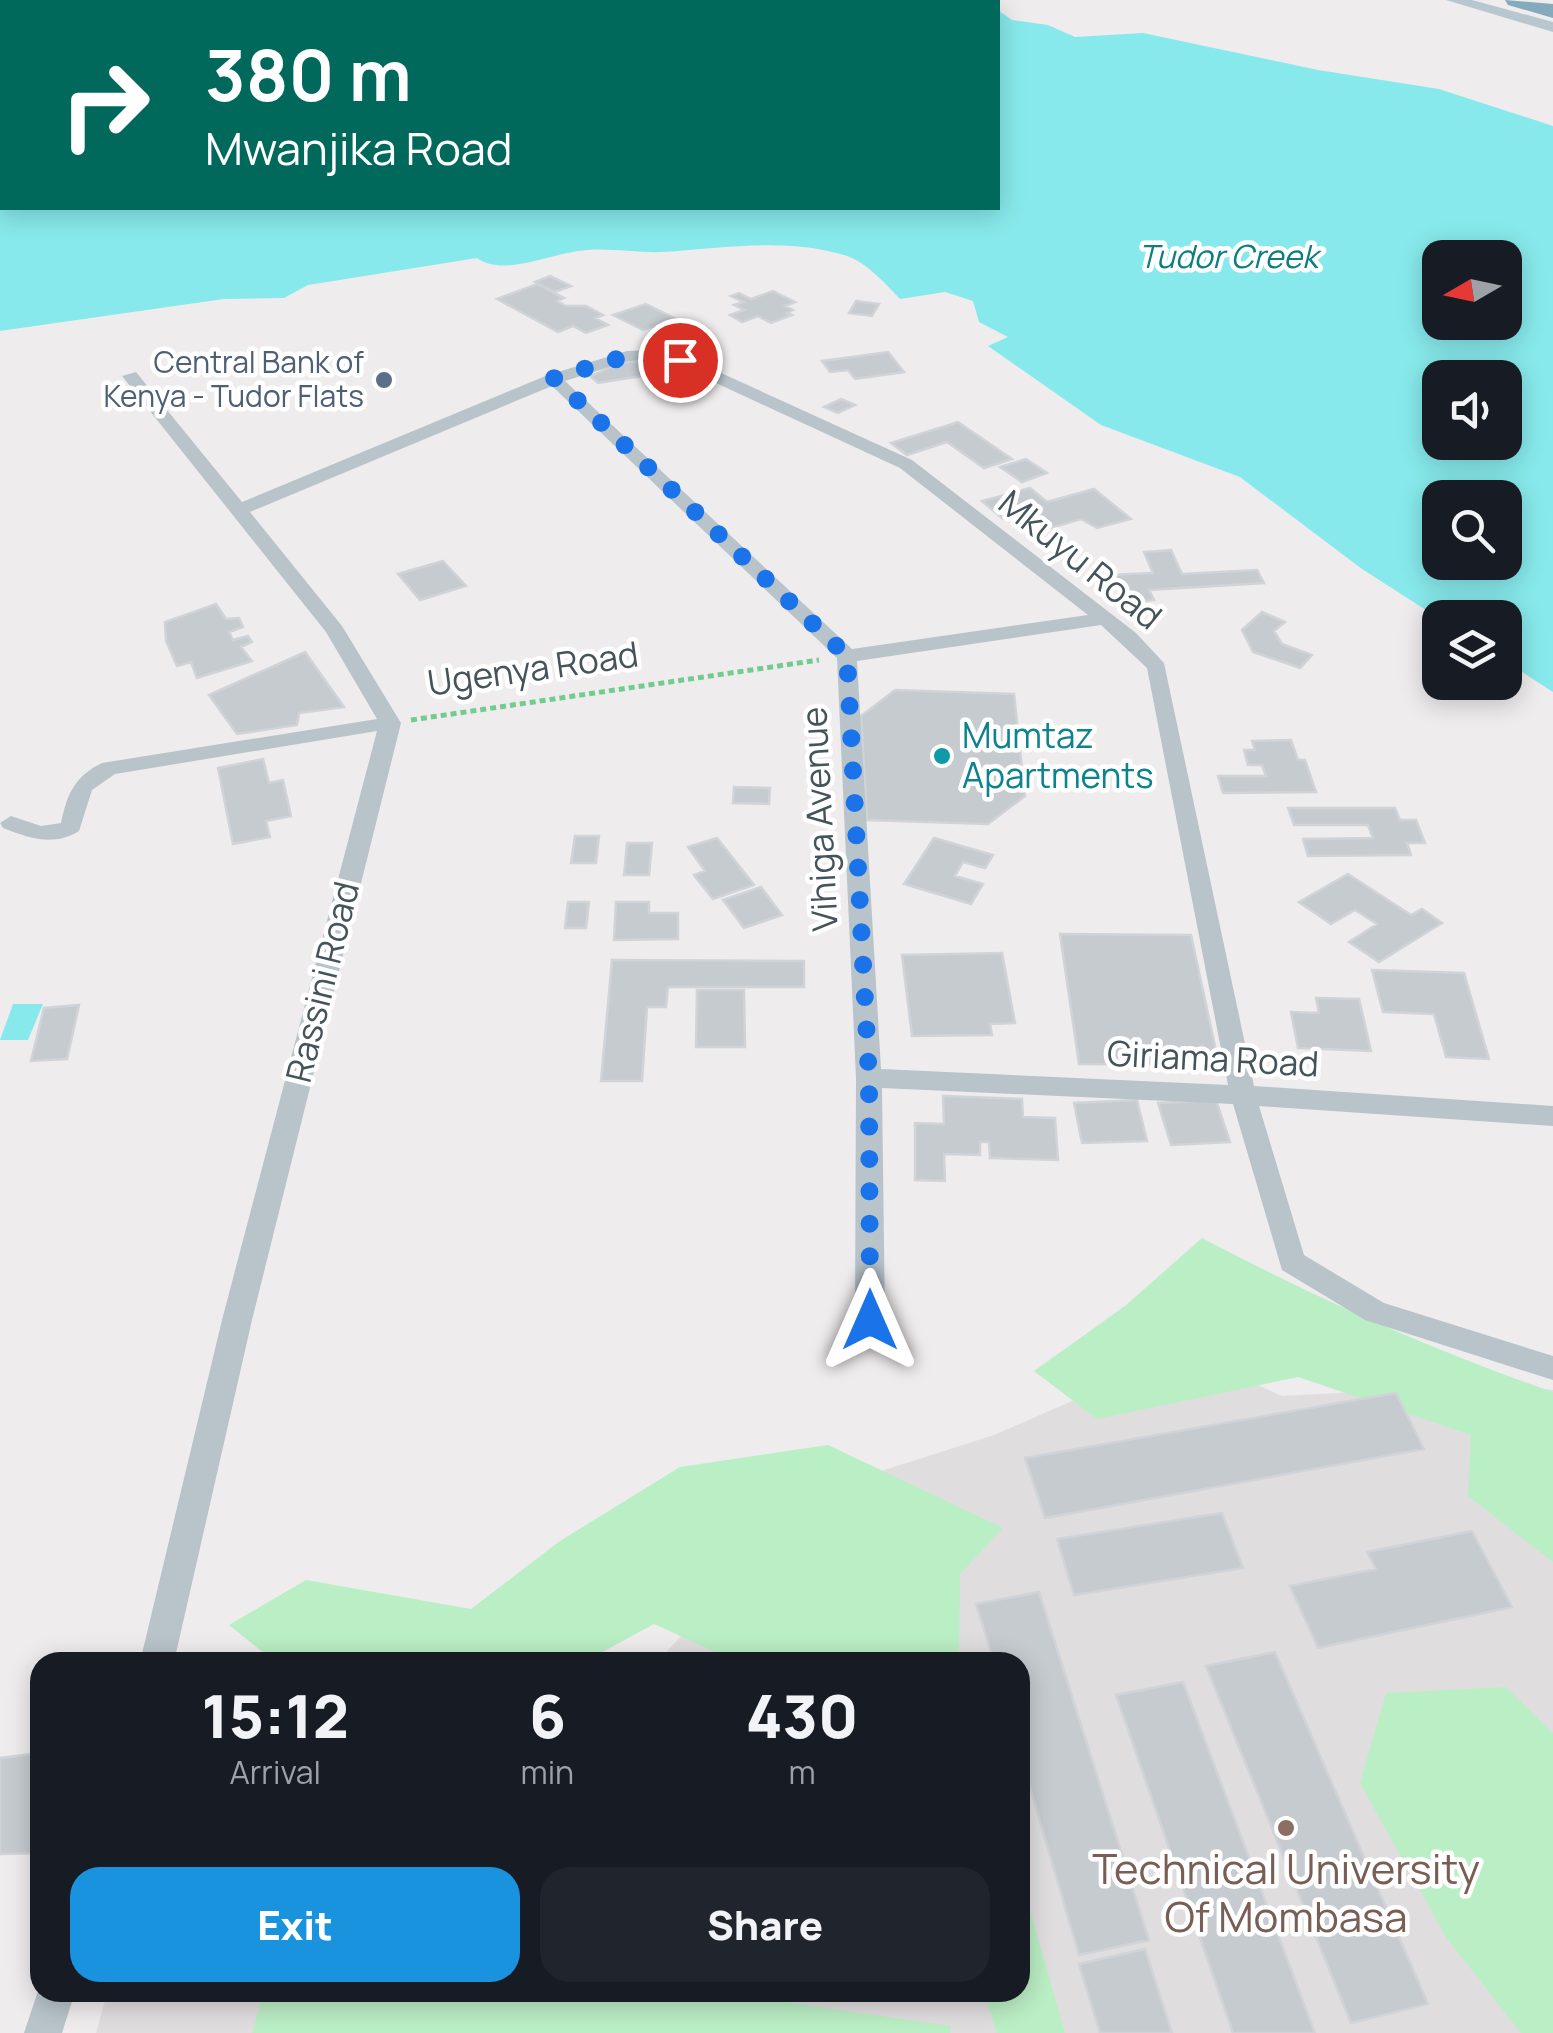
<!DOCTYPE html>
<style>
:root{--surface:#171b24;--page:#20242c;--text:#f1f3f6;--muted:#9ea1a6;--accent:#1993dd}
body{margin:0;font-family:Manrope,sans-serif;background:var(--page);color:var(--text);height:100vh;display:flex;flex-direction:column;font-size:38px;white-space:nowrap}
*{box-sizing:border-box;margin:0}
p{font-size:32px;color:var(--muted)}
.icon{flex:none;width:55px;height:55px;fill:none;stroke:currentColor;stroke-width:2;stroke-linecap:round;stroke-linejoin:round}
.map{position:relative;flex:1;overflow:hidden}
.sheet{position:absolute;left:30px;top:1652px;width:1000px;height:350px;display:flex;flex-direction:column;background:var(--surface);border-radius:30px;box-shadow:0 5px 25px #0003}
.sheet>*{flex:none}
.banner{position:absolute;left:0px;top:0px;width:1000px;height:210px;box-shadow:0 5px 25px #0003;background:#00695c;color:#fff;overflow:hidden}
.needle{width:65px;rotate:261deg}
.tools{position:absolute;left:1422px;top:240px;display:grid;gap:20px}
.tools a{display:grid;place-items:center;width:100px;height:100px;border-radius:20px;background:var(--surface);box-shadow:0 5px 25px #0003;font-size:50px}
.pin{position:absolute;display:grid;place-items:center;width:85px;height:85px;color:#fff;margin:-42px;border:5px solid #fff;border-radius:50%;box-shadow:0 2px 10px #0007}
.me{position:absolute;width:110px;margin:-55px;rotate:0deg;stroke-linejoin:round;filter:drop-shadow(0 0 8px #0008)}
.turn{display:flex;align-items:center;gap:35px;height:210px;padding:0 40px;font-size:45px}
.turn .icon{width:130px;height:130px;stroke-width:2.5}
.turn b{display:block;font-size:70px;line-height:85px}
.eta{display:flex;justify-content:space-evenly;align-items:center;height:170px;text-align:center}
.eta b{font-size:60px;font-weight:800;line-height:70px}
.cta{display:flex;gap:20px;margin-top:auto;padding:20px 40px}
.cta a{flex:1;height:115px;border-radius:30px;background:var(--accent);color:#fff;font-size:40px;font-weight:800;line-height:115px;text-align:center}
.cta a+a{background:var(--page);color:var(--text)}
.map>svg:first-child{display:block}
</style>
<div class="map">
<svg width="1553" height="2033" viewBox="0 0 1553 2033">
<rect width="100%" height="100%" fill="#efeced"/>
<path fill="#e0dddf" d="M1184 1352 1282 1396 1508 1384 1553 1390V2033H96L105 2001 114 1992H1020V1662H657L816 1492 994 1435Z"/>
<path fill="#baeec4" d="M1202 1238C1316 1298 1431 1350 1553 1392V1562L1468 1496 1471 1435 1298 1377 1097 1419 1034 1371 1125 1306Z
M828 1445 1003 1528 960 1574 959 1662H713L722 1655 654 1624 584 1662H275L229 1625 306 1580 471 1609 560 1541 680 1467Z
M1506 1687 1553 1733V2033H1521L1446 1937 1360 1783 1386 1693Z
M1020 1873V1875L1065 2033H997L984 1993 1020 1992Z
M264 1993 715 1992 951 2026 950 2033H252Z"/>
<path fill="#87e9eb" fill-rule="evenodd" d="M998 10 1012 20 1048 25 1075 37 1143 33 1318 70 1439 89 1553 126V692L1505 661V618L1440 619 1362 569 1240 477 1101 425 988 346 1008 337 979 322 973 301 945 292 900 299C887 285 866 262 847 256 788 237 723 248 663 252 638 253 612 248 587 250 552 252 504 278 477 258L308 285 284 298 224 299 0 331V46L2 208H998ZM1440 258H1505V322H1440ZM1440 378H1505V442H1440ZM1440 498H1505V562H1440Z
M13 1004H43L28 1040H0Z"/>
<path fill="#c6cbd0" stroke="#d0d4d8" stroke-width="2.5" d="M550 276 571 286 555 292 535 282Z
M537 284 564 298 557 301 566 306H586L603 315 595 318 608 325 586 333 573 326 558 332 497 299Z
M773 291 795 302 785 306 793 310 787 313 792 315 771 323 758 316 742 322 730 315 744 310 734 305 743 302 731 296 739 293 751 299Z
M856 301 879 304 872 316 849 313Z
M646 304 676 319 643 330 613 315Z
M888 352 904 372 855 379 848 370 830 372 822 361Z
M623 362H649V375L598 383 590 376Z
M841 399 855 405 838 413 824 407Z
M958 422 1012 459 984 468 947 442 907 455 891 443Z
M1026 459 1047 473 1022 482 1000 467Z
M1030 488 1047 502 1094 489 1131 519 1097 528 1081 519 1050 528 1031 512 1003 519 982 501Z
M1171 550 1182 574 1257 570 1264 583 1149 590 1154 600 1134 602 1126 584H1115L1111 575 1153 573 1144 552Z
M443 561 466 586 420 600 398 574Z
M216 604 226 619 239 618 243 627 229 632 233 640 248 636 252 642 241 647 252 661 197 678 191 662 177 666 166 641 165 622Z
M1262 612 1285 622 1274 631 1282 644 1312 655 1300 668 1253 652 1242 630Z
M305 652 344 707 299 713 297 725 237 734 209 695Z
M895 690 1014 694 1025 796 988 824 867 820 861 716Z
M1291 740 1298 760H1305L1316 792 1223 793 1218 776H1266L1262 765H1248L1244 750H1255L1252 741Z
M263 759 269 783 283 780 291 816 266 821 270 837 233 844 218 768Z
M734 787 770 788 769 804 733 803Z
M1288 808H1395L1400 820H1416L1425 843H1407L1411 855 1308 856 1303 839 1373 838 1368 825H1294Z
M575 836H599L596 863H571Z
M717 838 754 885 713 899 694 875 705 871 688 847Z
M934 838 993 855 985 868 963 862 955 876 983 884 971 904 904 884Z
M627 843H652L649 875H624Z
M1348 874 1411 915 1422 909 1442 923 1379 962 1349 942 1377 924 1355 910 1331 924 1299 902Z
M761 887 782 915 744 928 723 900Z
M568 902H589L586 928H565Z
M616 902H649V913H678V939L614 940Z
M1060 934 1191 935 1219 1065 1079 1064Z
M1002 953 1015 1023 990 1024 992 1035 912 1036 902 955Z
M612 960 804 961V987H668L666 1007H647L642 1081H601Z
M1372 970 1464 973 1489 1059 1446 1057 1434 1014 1383 1012Z
M697 990H744L745 1047H696Z
M1316 998 1359 999 1371 1051 1298 1048 1291 1012 1319 1013Z
M79 1005 67 1059 31 1061 44 1008Z
M943 1096 1022 1099 1023 1117 1055 1118 1058 1160 990 1158 989 1142H980V1155L944 1154 945 1181 915 1180V1123L944 1124Z
M1137 1100 1147 1141 1082 1143 1074 1103Z
M1216 1100 1230 1142 1171 1145 1158 1103Z
M1396 1393 1424 1449 1045 1518 1025 1458Z
M1222 1513 1243 1568 1074 1595 1057 1539Z
M1472 1531 1512 1607 1318 1648 1290 1586 1376 1569 1367 1552Z
M1039 1592 1149 1940 1079 1955 1020 1753V1662H994L976 1604Z
M1275 1652 1428 2004 1351 2023 1206 1666Z
M1183 1682 1315 2033H1233L1116 1695Z
M40 1753V1853L0 1854V1758Z
M1145 1949 1172 2033H1100L1079 1964Z"/>
<g fill="none" stroke-linecap="round" stroke-linejoin="round">
<path stroke="#72cc8f" stroke-width="5" stroke-dasharray="6 4" stroke-linecap="butt" d="M411 720 819 660"/>
<path fill="#b8c4ca" fill-rule="evenodd" d="M655 350 686 357 912 460 1136 633 1164 663 1254 1086 1553 1106V1126L1259 1106 1304 1255 1384 1303 1553 1356V1380L1365 1320 1282 1270 1233 1104 882 1088 885 1321 880 1329 870 1333 860 1329 855 1321 856 1078 837 658 552 386 250 512 342 626 401 723 252 1320 174 1662H140L222 1320 377 731 115 774 92 790 79 831C53 847 29 838 3 828L0 823 11 816 41 826 61 823C67 794 75 776 102 763L377 719 326 632 122 376 136 372 242 502 548 375 627 351ZM655 360 675 364 900 468 1088 615 852 649 565 381 628 361ZM1101 625 1147 668 1228 1085 881 1069 857 661Z
M40 1985V1992H75L62 2033H24Z"/>
<path fill="#b8c7cf" fill-rule="evenodd" d="M1446 0H1472L1553 22V32Z"/>
<path fill="#84aabc" fill-rule="evenodd" d="M1505 0 1553 4V18L1508 5Z"/>
</g>
<g fill="none" stroke-linecap="round" stroke-linejoin="round">
<path stroke="#1a73e8" stroke-width="18" stroke-dasharray="0 32.4" d="M680 360 627 356 554 378 847 656 869 1078 870 1320"/>
</g>
<circle fill="#5c6f8a" stroke="#fff" stroke-width="4" cx="384" cy="380" r="10"/>
<circle fill="#0f9aa8" stroke="#fff" stroke-width="4" cx="942" cy="756" r="10"/>
<circle fill="#8d6e63" stroke="#fff" stroke-width="4" cx="1286" cy="1828" r="10"/>
<g text-anchor="middle" stroke-width="9" stroke-linejoin="round" paint-order="stroke">
<g font-size="30" fill="#4e5e75" stroke="#fff" text-anchor="end">
<text x="364" y="373">Central Bank of<tspan x="364" dy="34">Kenya - Tudor Flats</tspan></text>
</g>
<g font-size="32" font-style="italic" fill="#0e7e80" stroke="#fff">
<text x="1228" y="268">Tudor Creek</text>
</g>
<g font-size="35" fill="#45545a" stroke="#fff">
<text transform="translate(1080 560) rotate(39)" y="12">Mkuyu Road</text>
<text transform="translate(533 669) rotate(-8)" y="12">Ugenya Road</text>
<text transform="translate(820 819) rotate(-93)" y="12">Vihiga Avenue</text>
<text transform="translate(323 982) rotate(-76)" y="12">Rassini Road</text>
<text transform="translate(1213 1059) rotate(3)" y="12">Giriama Road</text>
</g>
<g font-size="35" fill="#0d838f" stroke="#fff" text-anchor="start">
<text x="962" y="748">Mumtaz<tspan x="962" dy="40">Apartments</tspan></text>
</g>
<g font-size="42" fill="#785e54" stroke="#fff">
<text x="1286" y="1884">Technical University<tspan x="1286" dy="48">Of Mombasa</tspan></text>
</g>
</g>
</svg>
<div class="tools">
<a><svg class="needle" viewBox="-14 -14 28 28"><path d="M0-13l5 13h-10z" fill="#e53935"/><path d="M0 13l5-13h-10z" fill="#9ea1a6"/></svg></a>
<a><svg class="icon" aria-label="sound" viewBox="0 0 24 24"><path d="M4 9h4l5-4v14l-5-4H4zM17 9q2 3 0 6"/></svg></a>
<a><svg class="icon" aria-label="search" viewBox="0 0 24 24"><circle cx="10" cy="10" r="6"/><path d="M15 15l6 6"/></svg></a>
<a><svg class="icon" aria-label="layers" viewBox="0 0 24 24"><path d="M12 4l9 5-9 5-9-5zM3 14l9 5 9-5"/></svg></a>
</div>
<div class="pin" style="left:680px;top:360px;background:#d93025"><svg class="icon" aria-label="arrive" viewBox="0 0 24 24"><path d="M6 21V4h12l-3 4 3 4H6"/></svg></div>
<svg class="me" style="left:870px;top:1320px" viewBox="-20 -20 40 40"><path d="M0-17L14 15 0 8-14 15z" fill="#1a73e8" stroke="#fff" stroke-width="4"/></svg>
<div class="banner">
<div class="turn"><svg class="icon" aria-label="right" viewBox="0 0 24 24"><path d="M7 20v-9h11M14 6l5 5-5 5"/></svg><div><b>380 m</b>Mwanjika Road</div></div>
</div>
<section class="sheet">
<div class="eta">
<div><b>15:12</b><p>Arrival</p></div>
<div><b>6</b><p>min</p></div>
<div><b>430</b><p>m</p></div>
</div>
<div class="cta"><a>Exit</a><a>Share</a></div>
</section>
</div>
